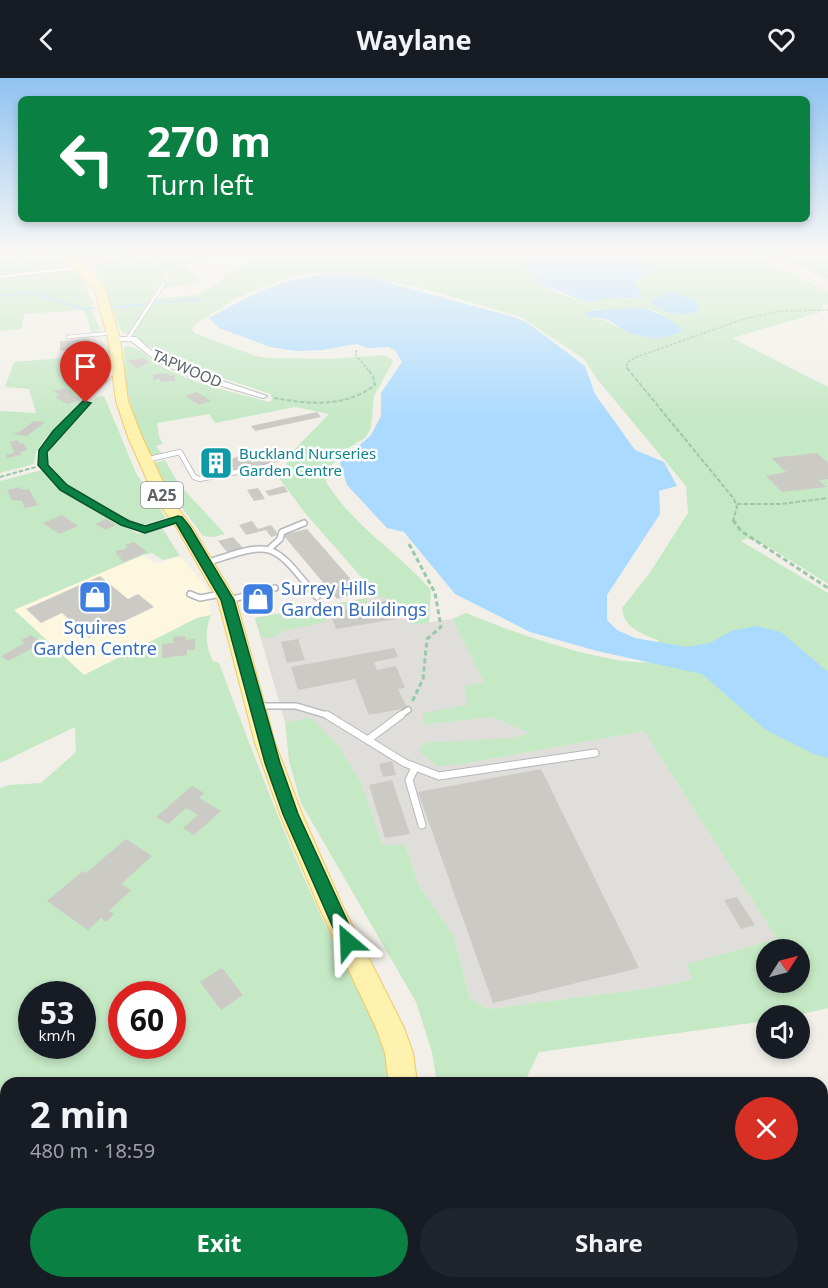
<!DOCTYPE html>
<meta charset="utf-8">
<style>
:root{--surface:#171b24;--page:#20242c;--text:#f1f3f6;--muted:#9ea1a6;--accent:#0b8043}
body{margin:0;font-family:"Noto Sans",sans-serif;background:var(--page);color:var(--text);height:100vh;display:flex;flex-direction:column;font-size:22px;white-space:nowrap}
*{box-sizing:border-box;margin:0}
p{font-size:20px;color:var(--muted)}
.icon{flex:none;width:33px;height:33px;fill:none;stroke:currentColor;stroke-width:2;stroke-linecap:round;stroke-linejoin:round}
.map{position:relative;flex:1;overflow:hidden}
.details{position:absolute;left:0px;top:999px;width:828px;height:212px;display:flex;flex-direction:column;background:var(--surface);border-radius:18px 18px 0 0;box-shadow:0 3px 9px #0003}
.details>*{flex:none}
.hud{position:absolute;left:18px;top:18px;width:792px;height:126px;border-radius:9px;box-shadow:0 3px 9px #0003;background:#0b8043;color:#fff;overflow:hidden}
.needle{width:39px;rotate:54deg}
.buttons{position:absolute;left:756px;top:861px;display:grid;gap:12px}
.buttons a{display:grid;place-items:center;width:54px;height:54px;border-radius:50%;background:var(--surface);box-shadow:0 3px 9px #0003;font-size:30px}
.speed{position:absolute;left:18px;top:903px;display:flex;gap:12px;font-size:30px;font-weight:700;text-align:center}
.speed>*{display:grid;place-content:center;width:78px;height:78px;border-radius:50%;background:var(--surface);box-shadow:0 3px 9px #0003;line-height:1}
.speed small{font-size:15px;font-weight:400}
.speed .limit{border:9px solid #d22;background:#fff;color:#111}
.pin{position:absolute;display:grid;place-items:center;width:51px;height:51px;color:#fff;margin:-62px -26px;border-radius:50% 50% 50% 0;rotate:-45deg;box-shadow:0 0 6px #0007}
.pin .icon{rotate:45deg}
.me{position:absolute;width:66px;margin:-33px;rotate:334deg;stroke-linejoin:round;filter:drop-shadow(0 0 4px #0008)}
.turn{display:flex;align-items:center;gap:21px;height:126px;padding:0 30px;font-size:27px}
.turn .icon{width:78px;height:78px;stroke-width:2.5}
.turn b{display:block;font-size:42px;line-height:51px}
.round{display:grid;place-items:center;flex:none;width:63px;height:63px;border-radius:32px;background:var(--page)}
.headline{display:flex;align-items:center;justify-content:space-between;height:102px;padding:0 30px}
h1{font-size:36px;font-weight:700;line-height:45px}
.primary-button{display:flex;gap:12px;margin-top:auto;padding:12px 30px}
.primary-button a{flex:1;height:69px;border-radius:36px;background:var(--accent);color:#fff;font-size:24px;font-weight:700;line-height:69px;text-align:center}
.primary-button a+a{background:var(--page);color:var(--text)}
header{display:flex;justify-content:space-between;align-items:center;height:78px;padding:0 30px;background:var(--surface);font-size:27px;font-weight:700}
.map>svg:first-child{display:block}
</style>
<header><svg class="icon" aria-label="back" viewBox="0 0 24 24"><path d="M15 5l-7 7 7 7"/></svg>Waylane<svg class="icon" aria-label="heart" viewBox="0 0 24 24"><path d="M12 20l-8-8c-3-5 5-10 8-4 3-6 11-1 8 4z"/></svg></header>
<div class="map">
<svg width="828" height="1210" viewBox="0 0 828 1210">
<rect width="100%" height="100%" fill="#f1efe8"/>
<path fill="#fef7e0" d="M143 477 156 486 180 478 206 508 211 537 197 540 84 597 14 531Z"/>
<path fill="#e0deda" d="M378 518 400 525 412 547 452 541 485 604 468 627 423 647 492 639 530 655 512 660 463 686 644 653 777 861 686 886 692 901 658 909 488 931 470 921 454 858 419 807 405 767H383L360 702 338 667 311 641 285 644 255 540Z"/>
<path fill="#c5e8c5" fill-rule="evenodd" d="M0 173 19 183 14 188 36 181 24 173 52 174 83 203 93 225 90 228 100 251 92 255 84 232 24 236 22 251 0 253Z
M146 173H292L315 177 397 178 420 173H553L525 183C528 205 566 221 586 223 594 224 598 221 605 220 613 219 621 221 629 221L637 209 636 202 652 195 653 188 634 173H747L828 214V226L823 228 821 234 732 260 828 309V506L771 470 747 460 741 463 828 515V930L797 937 766 938V943L539 974 526 1001 549 1005H437L432 974 416 924 301 725 289 683 285 644 311 640 338 667 360 702 383 767H405L419 807 454 858 470 921 488 931 658 909 692 901 686 886 777 861 644 653 463 686 437 688 419 673 424 665 512 660 529 655 492 639 423 647V635L468 627 464 608 484 604 452 541 466 535C509 553 622 595 666 582L658 562C642 556 623 549 622 530L649 496 688 435 686 408 597 301 584 281 521 239 428 212 357 196 309 195 287 200 239 219 198 244 192 251 194 255 256 278 269 280 329 281 383 277 392 281 393 284 374 318 371 349 366 359 345 372 331 388 326 404C355 450 397 473 431 512L429 545 412 547 400 525 378 518 305 435 279 400 294 372 329 336 295 329 215 345 209 336 157 345 159 359 163 366 156 368 162 376 150 379C131 335 125 317 124 269 136 265 149 281 159 287 193 306 232 314 269 324L272 322 271 316 179 286 121 253 101 201 90 189ZM227 180 249 183 226 196 220 204 196 217 150 221 168 192H172L164 210 204 204 184 188ZM631 229 656 233 679 249 682 253C667 262 643 261 627 254 614 248 608 241 593 240L595 231 614 232ZM766 872H800V904H766Z
M769 173H828V203Z
M63 280H103L99 303 69 340 45 361 36 374 34 386 0 395V333L36 335 29 311 5 309 14 284Z
M104 318 136 395 166 440 142 447 124 440 65 405 48 384 47 373 96 319Z
M165 382 178 405 225 456 213 459 203 458 166 408 154 385Z
M42 392 57 409 131 452 139 456 162 450 180 478 163 482 152 475 143 477 14 532 84 597 197 540 211 537C205 552 205 569 213 583L219 585C251 670 283 755 321 838 346 891 384 946 390 1005H6V1150L0 1156V710L9 707 41 705 76 674 75 649 0 685V403ZM32 916H82V968H32ZM122 916H172V968H122Z
M367 520 365 529 351 531 346 527 323 531 326 544 286 552 272 560 261 559 255 540Z
M433 1204 815 1205V1210H431Z
M139 1205H338L336 1210H145Z"/>
<path fill="#aadaff" d="M292 173H420C396 181 319 179 292 173Z
M553 173H634L653 188V195L636 202 635 204 641 215 635 220H607L591 224 584 223 541 206 522 186Z
M337 196 364 198 514 239 528 245 585 288 595 316 635 372 664 384 677 408 659 413 660 436 607 517V542L617 552 635 560 687 569 710 565 731 553 756 548 781 554 828 594V680L814 676 766 652 702 596 597 573 530 554 455 516 404 454 387 450 347 407 340 385 371 357 381 338V315L402 284 395 272 388 269 368 270 357 266 322 272 296 273 270 269 219 250 209 240C255 215 284 198 337 196Z
M669 214 695 222 699 231C686 241 665 235 653 227L652 222Z
M636 229C649 230 676 242 682 253 666 263 638 261 622 251 616 248 613 243 606 241 598 239 590 241 584 235 589 232 626 230 636 229Z"/>
<g fill="none" stroke-linecap="round" stroke-linejoin="round">
<path stroke="#aadaff" stroke-width="2" d="M0 218 30 214 82 231 94 230
M156 225 201 221
M115 229 146 226"/>
</g>
<path fill="#cccac5" d="M89 261 90 272H83V278L73 279V272L60 273V263Z
M143 280 150 284 137 290 127 283Z
M91 295 90 298H101L99 303H79L82 296Z
M169 295V298L175 297V303L161 304 160 301 153 302V296Z
M64 310 73 315 71 316 80 322 67 326 55 319 60 317 53 313Z
M197 314 211 323 199 327 185 318Z
M317 334 321 339 255 353 251 348Z
M34 343 45 344 27 358 12 356 21 353Z
M18 362 20 366 23 365 27 372 20 374 21 377 7 380 6 377 14 375 10 364Z
M216 373 230 394 215 398 202 376Z
M247 375 251 381 273 376 278 384 234 392 228 382Z
M817 375 828 385V401L819 402 826 409 782 414 766 398 786 394 771 380Z
M284 408 288 414 269 418 265 413Z
M20 409 21 412 29 411 38 427 25 430 22 423 12 422 7 412Z
M258 410 265 421 254 423 247 412Z
M62 437 78 448 59 456 43 445Z
M106 441 116 447 106 452 95 446Z
M252 443 258 451 271 447 279 457 271 459 266 452 246 457 239 447Z
M307 451 362 514 337 521 283 457Z
M233 459 243 470 228 475 218 463Z
M134 464 147 474 124 484 119 480 122 478 116 477 117 472H124L127 469 125 467Z
M100 498 128 521 138 516 154 529 89 560 62 535 41 545 26 531Z
M388 522 396 541 336 551 329 532 345 529 349 539 376 534 372 525Z
M31 557 42 565 8 583 1 578 25 565 21 562Z
M185 558 186 562 195 561V572H187V577L162 580V566L173 565V559Z
M298 561 305 582 287 585 281 564Z
M394 570 398 579 374 584 377 592 396 588 405 610 398 611 407 630 369 637 355 601 298 612 291 589Z
M392 683 396 697 383 699 379 686Z
M541 691 639 890 493 925 418 714Z
M392 702 410 756 385 760 369 707Z
M192 708 204 715 199 720 221 733 194 757 183 750 198 737 186 730 168 746 156 739Z
M126 761 152 778 121 806 131 812 109 833 114 836 106 844 101 840 88 852 47 823 83 793 86 795Z
M737 819 755 847 741 851 724 822Z
M222 890 243 917 221 932 200 904Z
M60 907 71 916H50Z"/>
<g fill="none" stroke-linecap="round" stroke-linejoin="round">
<defs>
<path id="service-far4" d="M0 199 80 189
M68 259 112 255
M128 260 164 205
M114 292 116 290"/>
<path id="service-far3" d="M116 290 56 355 42 374C45 411 94 428 122 443
M145 382 180 374 194 399 199 401 270 388
M171 443 178 441"/>
<path id="service-far2" d="M120 442 145 452 175 442
M269 471 280 461 282 454 304 445
M206 485C275 462 271 463 317 519
M190 516 200 520 221 516
M229 522 275 510
M259 628H296L330 638
M399 638 408 632"/>
<path id="service-far1" d="M327 637 405 685 439 698 595 675
M369 661 401 637
M415 690 409 702 422 747"/>
<path id="service" d="M521 1204 538 1210"/>
<path id="minor" d="M136 173H146L80 191 77 189Z
M111 259H136L149 271 180 289 267 318 263 320 191 299 158 284 131 263H114L110 261Z"/>
<path id="primary" d="M56 173H67L84 187 105 211 120 261 128 323 142 359 171 421 192 449 236 522 275 665 302 736 343 829 404 950 413 975 417 1005H389L385 975 377 952 319 829 280 736 255 665 218 522 177 450 156 422 128 359 116 323 108 261 95 212Z
M339 1204H372L371 1210H337Z"/>
</defs>
<use href="#service-far4" stroke="#b5b8bc" stroke-width="4.5"/>
<use href="#service-far3" stroke="#b5b8bc" stroke-width="6"/>
<use href="#service-far2" stroke="#b5b8bc" stroke-width="8"/>
<use href="#service-far1" stroke="#b5b8bc" stroke-width="9"/>
<use href="#service" stroke="#b5b8bc" stroke-width="11"/>
<use href="#minor" stroke="#b5b8bc" stroke-width="2"/>
<use href="#primary" stroke="#f2c960" stroke-width="2"/>
<path stroke="#9cc7a9" stroke-width="1.5" stroke-dasharray="3 1.5" stroke-linecap="butt" d="M777 173 828 198
M796 173 804 182 828 192
M152 176 165 184 170 192 167 199
M357 272 355 276 368 292
M628 292 626 289 628 284 636 279 744 241 780 233 828 232"/>
<path stroke="#9cc7a9" stroke-width="2" stroke-dasharray="4.5 2" stroke-linecap="butt" d="M627 290 734 421 737 429 733 443
M274 320C310 326 345 330 375 307L373 298 367 290
M0 399 36 389
M737 426H781L828 420"/>
<path stroke="#9cc7a9" stroke-width="3" stroke-dasharray="5 3" stroke-linecap="butt" d="M733 442 741 453 828 510
M409 466 435 515 441 549 427 561 423 601 412 624"/>
<use href="#service-far4" stroke="#fff" stroke-width="3"/>
<use href="#service-far3" stroke="#fff" stroke-width="4.5"/>
<use href="#service-far2" stroke="#fff" stroke-width="5"/>
<use href="#service-far1" stroke="#fff" stroke-width="7"/>
<use href="#service" stroke="#fff" stroke-width="9"/>
<use href="#minor" fill="#fff" fill-rule="evenodd"/>
<use href="#primary" fill="#fff2af" fill-rule="evenodd"/>
<path stroke="#b6b7b8" stroke-width="2" stroke-dasharray="1 4.5" stroke-linecap="butt" d="M755 173 828 210"/>
</g>
<linearGradient id="sky" x2="0" y2="1"><stop stop-color="#8fc3f1"/><stop offset="0.51" stop-color="#f9f8f5"/><stop offset="1" stop-color="#f9f8f5" stop-opacity="0"/></linearGradient>
<rect width="828" height="342" fill="url(#sky)"/>
<path fill="#0b8043" stroke="#07532c" stroke-width="1.5" d="M83 323 91 325 47 374 48 387 67 407 129 443 145 448 178 438 182 439 190 449 234 522 280 685 298 736 357 864 354 870 348 872 342 870 283 736 265 685 221 522 179 450 176 445 145 455 121 447 60 412 38 387 39 372 53 353Z"/>
<defs>
<symbol id="building-square" viewBox="-11 -11 22 22"><rect x="-9" y="-9" width="18" height="18" rx="4" fill="#0f9aa8" stroke="#fff"/><path d="M-4-6H4V6H1V3H-1V6H-4ZM-2.5-4.3h1.7v1.8h-1.7ZM.8-4.3h1.7v1.8H.8ZM-2.5-1h1.7V.8h-1.7ZM.8-1h1.7V.8H.8Z" fill="#fff"/></symbol>
<symbol id="shop-square" viewBox="-11 -11 22 22"><rect x="-9" y="-9" width="18" height="18" rx="4" fill="#3f7fe0" stroke="#fff"/><path d="M-5-2.5h2.3a2.7 3.5 0 0 1 5.4 0H5L5.5 6h-11ZM-1.5-2.5h3a1.5 2.3 0 0 0-3 0Z" fill="#fff"/></symbol>
</defs>
<g fill-rule="evenodd">
<use href="#building-square" x="197" y="366" width="38" height="38"/>
<use href="#shop-square" x="76" y="500" width="38" height="38"/>
<use href="#shop-square" x="239" y="502" width="38" height="38"/>
</g>
<g text-anchor="middle" stroke-width="5" stroke-linejoin="round" paint-order="stroke">
<g font-size="15" fill="#5f6368" stroke="#fff">
<text transform="translate(187 291) rotate(23)" y="5">TAPWOOD</text>
</g>
<g font-size="15" fill="#0d838f" stroke="#fff" text-anchor="start">
<text x="239" y="381">Buckland Nurseries<tspan x="239" dy="17">Garden Centre</tspan></text>
</g>
<rect fill="#fff" stroke="#8f9295" stroke-width="1.5" x="141" y="404" width="42" height="26" rx="4.5"/>
<g font-size="16" font-weight="bold" fill="#5f6368">
<text x="162" y="423">A25</text>
</g>
<g font-size="18" fill="#366cbe" stroke="#fff" text-anchor="start">
<text x="281" y="517">Surrey Hills<tspan x="281" dy="21">Garden Buildings</tspan></text>
<text x="95" y="556" text-anchor="middle">Squires<tspan x="95" dy="21">Garden Centre</tspan></text>
</g>
</g>
</svg>
<div class="buttons">
<a><svg class="needle" viewBox="-14 -14 28 28"><path d="M0-13l5 13h-10z" fill="#e53935"/><path d="M0 13l5-13h-10z" fill="#9ea1a6"/></svg></a>
<a><svg class="icon" aria-label="sound" viewBox="0 0 24 24"><path d="M4 9h4l5-4v14l-5-4H4zM17 9q2 3 0 6"/></svg></a>
</div>
<div class="speed"><div>53<small>km/h</small></div><div class="limit">60</div></div>
<div class="pin" style="left:86px;top:325px;background:#d93025"><svg class="icon" aria-label="arrive" viewBox="0 0 24 24"><path d="M6 21V4h12l-3 4 3 4H6"/></svg></div>
<svg class="me" style="left:348px;top:864px" viewBox="-20 -20 40 40"><path d="M0-17L14 15 0 8-14 15z" fill="#0b8043" stroke="#fff" stroke-width="4"/></svg>
<div class="hud">
<div class="turn"><svg class="icon" aria-label="left" viewBox="0 0 24 24"><path d="M17 20v-9H6M10 6l-5 5 5 5"/></svg><div><b>270 m</b>Turn left</div></div>
</div>
<section class="details">
<div class="headline"><div><h1>2 min</h1><p>480 m · 18:59</p></div><a class="round" style="background:#d93025;color:#fff"><svg class="icon" aria-label="close" viewBox="0 0 24 24"><path d="M6 6l12 12M18 6L6 18"/></svg></a></div>
<div class="primary-button"><a>Exit</a><a>Share</a></div>
</section>
</div>
